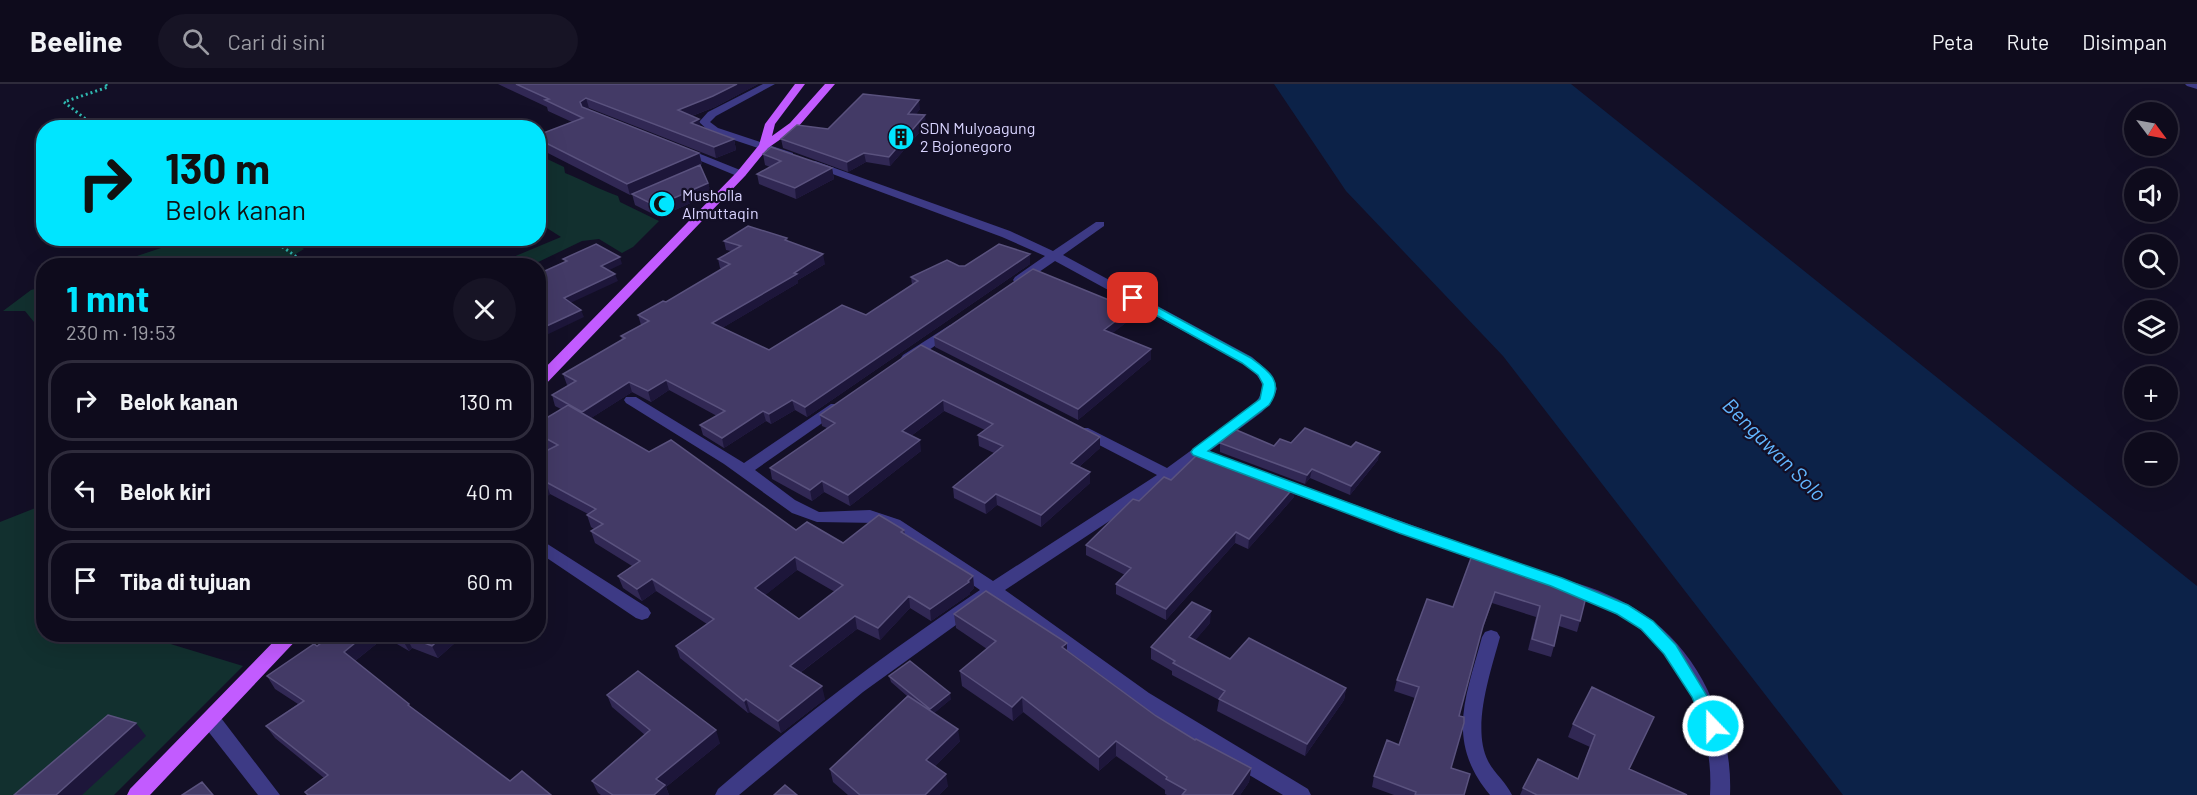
<!DOCTYPE html>
<html lang="id">
<meta charset="utf-8">
<style>
:root{--surface:#0e0b1c;--page:#171425;--text:#f1f3f6;--muted:#9b9ba3;--line:#2e2b3b;--accent:#00e5ff}
body{margin:0;font-family:Barlow,sans-serif;background:var(--page);color:var(--text);height:100vh;display:flex;flex-direction:column;font-size:22px;white-space:nowrap}
*{box-sizing:border-box;margin:0}
p{font-size:20px;color:var(--muted)}
.icon{flex:none;width:33px;height:33px;fill:none;stroke:currentColor;stroke-width:2;stroke-linecap:round;stroke-linejoin:round}
.map{position:relative;flex:1;overflow:hidden}
.drawer{position:absolute;left:36px;top:174px;width:510px;height:384px;display:flex;flex-direction:column;background:var(--surface);border-radius:24px;box-shadow:0 6px 24px #0002,0 0 0 2px var(--line)}
.drawer>*{flex:none}
.banner{position:absolute;left:36px;top:36px;width:510px;height:126px;border-radius:24px;box-shadow:0 6px 24px #0002,0 0 0 2px var(--line);background:#00e5ff;color:#111;overflow:hidden}
.needle{width:39px;rotate:122deg}
.fabs{position:absolute;left:2124px;top:18px;display:grid;gap:12px}
.fabs a{display:grid;place-items:center;width:54px;height:54px;border-radius:50%;background:var(--surface);box-shadow:0 6px 24px #0002,0 0 0 2px var(--line);font-size:30px}
.pin{position:absolute;display:grid;place-items:center;width:51px;height:51px;color:#fff;margin:-26px;border-radius:12px;box-shadow:0 3px 9px #0006}
.me{position:absolute;width:66px;margin:-33px;rotate:338deg;stroke-linejoin:round;filter:drop-shadow(0 0 4px #0008)}
.turn{display:flex;align-items:center;gap:21px;height:126px;padding:0 30px;font-size:27px}
.turn .icon{width:78px;height:78px;stroke-width:2.5}
.turn b{display:block;font-size:42px;line-height:51px}
.round{display:grid;place-items:center;flex:none;width:63px;height:63px;border-radius:32px;background:var(--page)}
.summary{display:flex;align-items:center;justify-content:space-between;height:102px;padding:0 30px}
h1{font-size:36px;font-weight:700;line-height:45px;color:var(--accent)}
ul{padding:0;list-style:none}
li{display:flex;align-items:center;gap:18px;height:81px;margin:0 12px 9px;padding:0 18px;border:3px solid var(--line);border-radius:24px}
li div{flex:1}
li b{display:block;font-size:22px}
li em{font-style:normal}
header{display:flex;align-items:center;gap:36px;box-sizing:border-box;height:84px;padding:0 30px;background:var(--surface);border-bottom:2px solid var(--line)}
header strong{font-size:28px}
nav{display:flex;gap:33px;margin-inline-start:auto;font-size:21px}
.search{width:420px;height:54px;background:var(--page);display:flex;align-items:center;gap:15px;box-sizing:border-box;padding:0 21px;border-radius:33px;color:var(--muted);font-size:22px}
.map>svg:first-child{display:block}
</style>
<header>
<strong>Beeline</strong>
<div class="search"><svg class="icon" aria-label="search" viewBox="0 0 24 24"><circle cx="10" cy="10" r="6"/><path d="M15 15l6 6"/></svg>Cari di sini</div>
<nav><a>Peta</a><a>Rute</a><a>Disimpan</a></nav>
</header>
<div class="map">
<svg width="2197" height="711" viewBox="0 0 2197 711">
<rect width="100%" height="100%" fill="#130f26"/>
<path fill="#12302f" d="M539 66 545 74 564 83 565 89C583 96 600 106 618 112L620 118 659 137 633 163 622 169 599 155 582 157 532 181H494L561 153 539 139Z
M261 155 291 156 304 165 289 174 269 181H110L188 155Z
M43 203V249L25 227H3L31 206Z
M43 421V446L34 453 43 467 44 550 141 551 243 582 114 711H0V438Z"/>
<path fill="#0c2248" d="M1274 0H1571L2197 502V711H1843L1503 272 1346 107Z"/>
<g fill="none" stroke-linecap="round" stroke-linejoin="round">
<path stroke="#2fb8b0" stroke-width="3" stroke-dasharray="2 3" stroke-linecap="butt" d="M97 44 64 18 108 3 105 0
M270 154 308 181"/>
<path stroke="#2fb8b0" stroke-width="4" stroke-dasharray="3 4.5" stroke-linecap="butt" d="M305 179 309 182"/>
<path fill="#3d3a85" fill-rule="evenodd" d="M763 0H775L716 32 710 38 718 44 793 69V73H785L710 48 699 38 708 28Z
M2185 0H2197V5L2187 2Z
M683 63 745 88 746 90 745 92H737L679 68 678 66Z
M815 77 1010 147 1053 167 1096 138H1104V142L1063 171 1252 273 1271 290 1277 305 1271 318 1262 328 1167 399 1005 506 1149 609 1308 705 1311 711H1283L1202 663 1113 604 992 515 863 608 739 711H715L718 705C801 633 889 567 980 506L917 462 878 439 817 438 792 429 724 380 626 319 624 316 626 313H636L744 379 831 320H841L843 323 841 326 755 386 795 416 819 428 870 426 900 436 993 497 1157 391 1078 350 1076 347 1078 344H1088L1167 384 1252 322C1271 303 1261 292 1242 279L1055 177 1023 199H1015L1013 196 1015 193 1045 172 1002 153 811 82V78Z
M950 241 955 242 957 245 955 248 913 277H903L901 274 903 271Z
M1278 393 1498 472 1500 476 1498 480H1486L1272 402 1270 398 1272 394Z
M538 454 648 524 651 529 648 534 642 536 636 534 538 468Z
M1569 497C1595 504 1622 515 1645 531 1701 570 1733 643 1730 711H1710C1714 646 1686 576 1630 538 1609 525 1586 516 1563 507L1560 503 1563 499Z
M1491 546 1497 548 1500 553C1491 587 1471 643 1488 677 1494 689 1506 698 1512 711H1490C1445 657 1466 613 1482 553L1485 548Z
M211 628 218 630 280 711H258L204 642 201 636 204 630Z"/>
<path fill="#c25bff" fill-rule="evenodd" d="M795 0H805L775 40 772 52 790 39 825 0H835L798 43 768 64 745 92 543 303 538 304V291L737 88 759 61 765 40Z
M281 550H302L150 711H127L130 705Z"/>
</g>
<path fill="#312854" fill-rule="evenodd" d="M498 0H758L715 23 692 32 700 42 734 55 736 66 716 74 589 24 588 25 699 69 702 80 700 81 708 99 711 110 659 133 635 121 632 110 630 111 538 64V51L572 38 548 27 547 23Z
M920 25 916 30 926 41 890 82 866 78 848 88 783 64 781 55Z
M763 70 832 84 834 95 796 115 759 100 757 90 770 83 765 81Z
M787 154 788 157 825 180 798 196V199L722 244 769 266 866 231 912 201 911 193 959 182H965L1030 170V180L807 333 795 326 771 340 766 337 724 364 703 351 700 341 717 332 669 306 651 318 632 308 591 334 649 368 796 446 843 459 904 446 905 450 973 492 974 504 970 508V510L931 537 910 524 880 556 857 545 800 589 825 615 781 649 750 628 748 629 680 574 676 562 707 540 656 507 642 517 623 504 618 492 632 482 595 459 591 447 594 445 591 443 587 431 588 430 550 410 538 419 549 366 538 360V339L561 325 555 322 552 311 569 301H567L563 290 622 256 621 252 641 241 638 231 666 218 722 185 720 184 718 175 731 167 726 166 724 157ZM797 486 835 508 799 535 765 511Z
M1131 235 1112 249 1151 275 1078 336 935 263 934 253Z
M921 261 1100 353V364L1079 383 1090 388V399L1041 443 997 421 986 430 954 414 953 403 994 369 979 362 978 351 985 346 944 327 911 352 921 367 850 422 824 408 812 417 772 395 770 384 827 344 822 342 820 331Z
M1220 359 1274 362 1291 359 1378 376 1350 411 1310 394 1305 400 1220 368Z
M1171 396 1294 413 1248 465 1235 459 1166 536 1116 510V500L1125 491 1086 471V461L1139 417Z
M1474 466 1580 537 1577 548 1559 542 1554 562 1551 573 1528 566 1536 533 1492 519 1481 549 1459 632 1451 684 1464 711H1394L1372 703 1374 692 1399 661 1415 614 1394 607 1397 596 1453 523Z
M954 530 1067 566 1156 632 1195 656 1251 684 1249 698 1240 711H1167L1165 710V706L1116 672 1099 687 1023 628 1013 637 962 602 960 587 987 565 956 544Z
M1210 539 1195 556 1230 575 1346 604 1344 616 1305 672 1217 627 1219 616 1172 591V587L1151 575V563Z
M196 550H217L210 555Z
M333 550H465L438 574 412 564 409 567 385 553 355 577 412 624 510 697 551 711H307L305 708 324 694 275 654 266 642 298 620 275 605 267 592 317 562Z
M478 550H499L490 557Z
M889 592 951 615 934 629 960 657 935 682 948 702 939 711H848L833 698 830 685 907 612 891 598Z
M1592 603 1629 685 1687 711H1520L1523 704 1578 695 1590 663 1568 653 1573 640Z
M607 611 720 659 666 703 669 711H601L598 709 592 697 645 651 612 623Z"/>
<path fill="#1d163a" d="M737 0H758L715 23 681 36 678 26Z
M586 14 589 24 583 28 580 18Z
M919 16 920 25 909 39 908 30Z
M925 31 926 41 890 82 889 73Z
M699 35 701 46 691 39Z
M734 55 736 66 716 74 714 63Z
M699 69 702 80 630 111 627 100Z
M864 69 866 78 848 88 847 78Z
M832 84 834 95 796 115 795 104Z
M708 99 711 110 659 133 656 122Z
M823 170 825 180 798 196V199L714 249 712 239Z
M1030 170V180L807 333 805 323Z
M620 173 622 180 603 189 601 182Z
M615 190 618 197 566 221 564 214Z
M1131 225V235L1104 256V246Z
M581 226 584 233 538 255V246Z
M1151 265V275L1078 336V325Z
M666 296 669 306 651 318 648 307Z
M629 298 632 308 585 338 582 328Z
M792 316 795 326 771 340 769 330Z
M943 316 944 327 903 358 902 347Z
M763 327 766 337 724 364 722 354Z
M1100 353V364L1071 390V379Z
M920 356 921 367 850 422 848 411Z
M1380 368 1378 376 1350 411 1351 402Z
M1312 385 1310 394 1305 400 1307 391Z
M1090 388V399L1041 443V431Z
M822 397 824 408 812 417 810 406Z
M546 398 550 410 538 419V404Z
M1295 402 1294 413 1248 465 1249 455Z
M996 410 997 421 986 430 985 419Z
M1236 448 1235 459 1166 536V525Z
M795 473 797 486 759 516 755 504Z
M973 492 974 504 970 508V510L931 537 930 525Z
M652 495 656 507 642 517 637 505Z
M909 512 910 524 880 556 878 544Z
M1211 527 1210 539 1188 565 1189 553Z
M855 532 857 545 793 594 790 582Z
M207 550H217L210 555Z
M366 550H384L385 553 351 580 344 568Z
M445 550H465L438 574 432 562Z
M487 550H499L490 557Z
M406 552 412 564 409 567 402 555Z
M1067 559V573L1062 563Z
M822 602 825 615 781 649 778 637Z
M1346 604 1344 616 1305 672 1307 660Z
M950 609 951 615 931 632 930 625Z
M1022 613 1023 628 1013 637 1012 623Z
M746 615 750 628 748 629 744 617Z
M136 639 146 652 82 711H56Z
M958 645 960 657 928 689 926 676Z
M716 646 720 659 666 703 669 711H654L656 695Z
M1116 657V672L1099 687V673Z
M1251 684 1249 698 1240 711H1232Z
M946 690 948 702 939 711H925Z"/>
<path fill="#433a66" stroke="#5a527e" stroke-width="1.5" fill-rule="evenodd" d="M516 0H737L713 12 678 26 699 35 691 39 734 55 714 63 586 14 580 18 582 23 699 69 627 100 538 55V51L583 34 545 16 549 15Z
M863 10 919 16 908 30 925 31 889 73 864 69 847 78 781 55 797 41 828 45Z
M771 63 832 84 795 104 757 90 781 77 763 70Z
M700 81 708 99 656 122 632 110Z
M748 142 787 154 785 156 823 170 794 189 797 190 712 239 769 266 842 221 866 231 918 197 911 193 947 176 959 182H965L999 160 1030 170 805 323 792 316 769 330 763 327 722 354 700 341 725 327 666 296 648 307 629 298 582 328 552 311 576 297 563 290 625 254 621 252 649 237 638 231 663 217 666 218 730 180 718 175 741 162 724 157Z
M596 160 620 173 601 182 615 190 564 214 581 226 538 246V190L567 177 563 175Z
M1033 185 1131 225 1104 246 1151 265 1078 325 934 253Z
M921 261 1100 353 1071 379 1090 388 1041 431 996 410 985 419 953 403 1003 362 978 351 993 340 943 316 902 347 920 356 848 411 822 397 810 406 770 384 835 339 820 331Z
M568 321 649 368 671 356 796 446 807 438 843 459 879 431 904 446 901 448 973 492 968 497 969 498 930 525 909 512 878 544 855 532 790 582 822 602 778 637 746 615 744 617 676 562 714 535 652 495 637 505 618 492 640 477 591 447 603 440 587 431 596 425 546 398 538 404V371L558 361 538 350V339ZM795 473 843 501 799 535 755 504Z
M1305 344 1351 363 1356 358 1380 368 1351 402 1312 385 1307 391 1220 359 1234 345 1274 362 1280 355 1291 359Z
M1199 369 1206 372 1209 370 1295 402 1249 455 1236 448 1166 525 1116 500 1131 484 1086 461 1133 415 1139 417 1164 393 1171 396Z
M1474 466 1588 505 1580 537 1561 531 1554 562 1532 555 1540 522 1495 508 1483 542 1459 632 1464 633V639L1451 684 1470 690 1464 711H1415L1416 708 1374 692 1387 656 1399 661 1419 603 1397 596 1427 515 1453 523Z
M986 507 1067 559 1062 563 1156 632 1195 656 1196 655 1251 684 1232 711H1182L1186 706 1166 695 1167 693 1116 657 1099 673 1022 613 1012 623 960 587 996 557 954 530Z
M1192 518 1211 527 1189 553 1230 575 1249 554 1346 604 1307 660 1219 615 1225 607 1173 579 1175 577 1151 563Z
M333 550H366L344 568 409 620 408 621 510 697 522 687 551 711H308L305 708 328 691 266 642 304 617 267 592 314 560 317 562Z
M395 550H445L432 562 406 552 402 555Z
M910 577 950 609 930 625 889 592Z
M638 587 716 646 656 695 665 701 654 711H613L592 697 650 646 607 611Z
M1592 603 1654 633 1629 685 1687 711H1537L1523 704 1538 675 1578 695 1595 651 1573 640Z
M908 612 958 645 926 676 946 690 925 711H860L830 685Z
M108 631 136 639 56 711H14Z
M202 698 213 711H182Z
M785 701 797 711H774Z"/>
<path fill="#00e5ff" stroke="#0095a6" stroke-width="1.5" d="M1133 210 1251 274C1269 287 1285 298 1269 321L1208 367 1409 441 1562 494 1628 521 1653 537 1676 561 1718 630 1721 642 1719 648 1713 650 1706 648 1692 613 1664 570 1641 545 1617 530 1551 502 1399 449 1193 371 1191 368 1193 365 1260 315 1263 300 1258 291 1242 279 1129 216V211Z"/>
<defs>
<symbol id="building-disc" viewBox="-11 -11 22 22"><circle r="9.5" fill="#00e5ff" stroke="#130f26"/><path d="M-4-6H4V6H1V3H-1V6H-4ZM-2.5-4.3h1.7v1.8h-1.7ZM.8-4.3h1.7v1.8H.8ZM-2.5-1h1.7V.8h-1.7ZM.8-1h1.7V.8H.8Z" fill="#111"/></symbol>
<symbol id="mosque-disc" viewBox="-11 -11 22 22"><circle r="9.5" fill="#00e5ff" stroke="#130f26"/><path d="M3.5-4.9A6 6 0 1 0 3.5 4.9A5 5 0 1 1 3.5-4.9Z" fill="#111"/></symbol>
</defs>
<g fill-rule="evenodd">
<use href="#building-disc" x="886" y="38" width="30" height="30"/>
<use href="#mosque-disc" x="647" y="105" width="30" height="30"/>
</g>
<g text-anchor="middle" stroke-width="4.5" stroke-linejoin="round" paint-order="stroke">
<g font-size="16" fill="#d9d4ff" stroke="#130f26" text-anchor="start">
<text x="920" y="50">SDN Mulyoagung<tspan x="920" dy="18">2 Bojonegoro</tspan></text>
<text x="682" y="117">Musholla<tspan x="682" dy="18">Almuttaqin</tspan></text>
</g>
<g font-size="21" font-style="italic" fill="#62b6ff" stroke="#130f26">
<text transform="translate(1774 366) rotate(45)" y="7">Bengawan Solo</text>
</g>
</g>
</svg>
<div class="fabs">
<a><svg class="needle" viewBox="-14 -14 28 28"><path d="M0-13l5 13h-10z" fill="#e53935"/><path d="M0 13l5-13h-10z" fill="#9b9ba3"/></svg></a>
<a><svg class="icon" aria-label="sound" viewBox="0 0 24 24"><path d="M4 9h4l5-4v14l-5-4H4zM17 9q2 3 0 6"/></svg></a>
<a><svg class="icon" aria-label="search" viewBox="0 0 24 24"><circle cx="10" cy="10" r="6"/><path d="M15 15l6 6"/></svg></a>
<a><svg class="icon" aria-label="layers" viewBox="0 0 24 24"><path d="M12 4l9 5-9 5-9-5zM3 14l9 5 9-5"/></svg></a>
<a>+</a>
<a>−</a>
</div>
<div class="pin" style="left:1133px;top:214px;background:#d93025"><svg class="icon" aria-label="arrive" viewBox="0 0 24 24"><path d="M6 21V4h12l-3 4 3 4H6"/></svg></div>
<svg class="me" style="left:1713px;top:642px" viewBox="-20 -20 40 40"><circle r="17" fill="#00e5ff" stroke="#fff" stroke-width="3"/><path d="M0-11L8 9 0 5-8 9z" fill="#fff"/></svg>
<div class="banner">
<div class="turn"><svg class="icon" aria-label="right" viewBox="0 0 24 24"><path d="M7 20v-9h11M14 6l5 5-5 5"/></svg><div><b>130 m</b>Belok kanan</div></div>
</div>
<section class="drawer">
<div class="summary"><div><h1>1 mnt</h1><p>230 m · 19:53</p></div><a class="round"><svg class="icon" aria-label="close" viewBox="0 0 24 24"><path d="M6 6l12 12M18 6L6 18"/></svg></a></div>
<ul>
<li><svg class="icon" aria-label="right" viewBox="0 0 24 24"><path d="M7 20v-9h11M14 6l5 5-5 5"/></svg><div><b>Belok kanan</b></div><em>130 m</em></li>
<li><svg class="icon" aria-label="left" viewBox="0 0 24 24"><path d="M17 20v-9H6M10 6l-5 5 5 5"/></svg><div><b>Belok kiri</b></div><em>40 m</em></li>
<li><svg class="icon" aria-label="arrive" viewBox="0 0 24 24"><path d="M6 21V4h12l-3 4 3 4H6"/></svg><div><b>Tiba di tujuan</b></div><em>60 m</em></li>
</ul>
</section>
</div>
